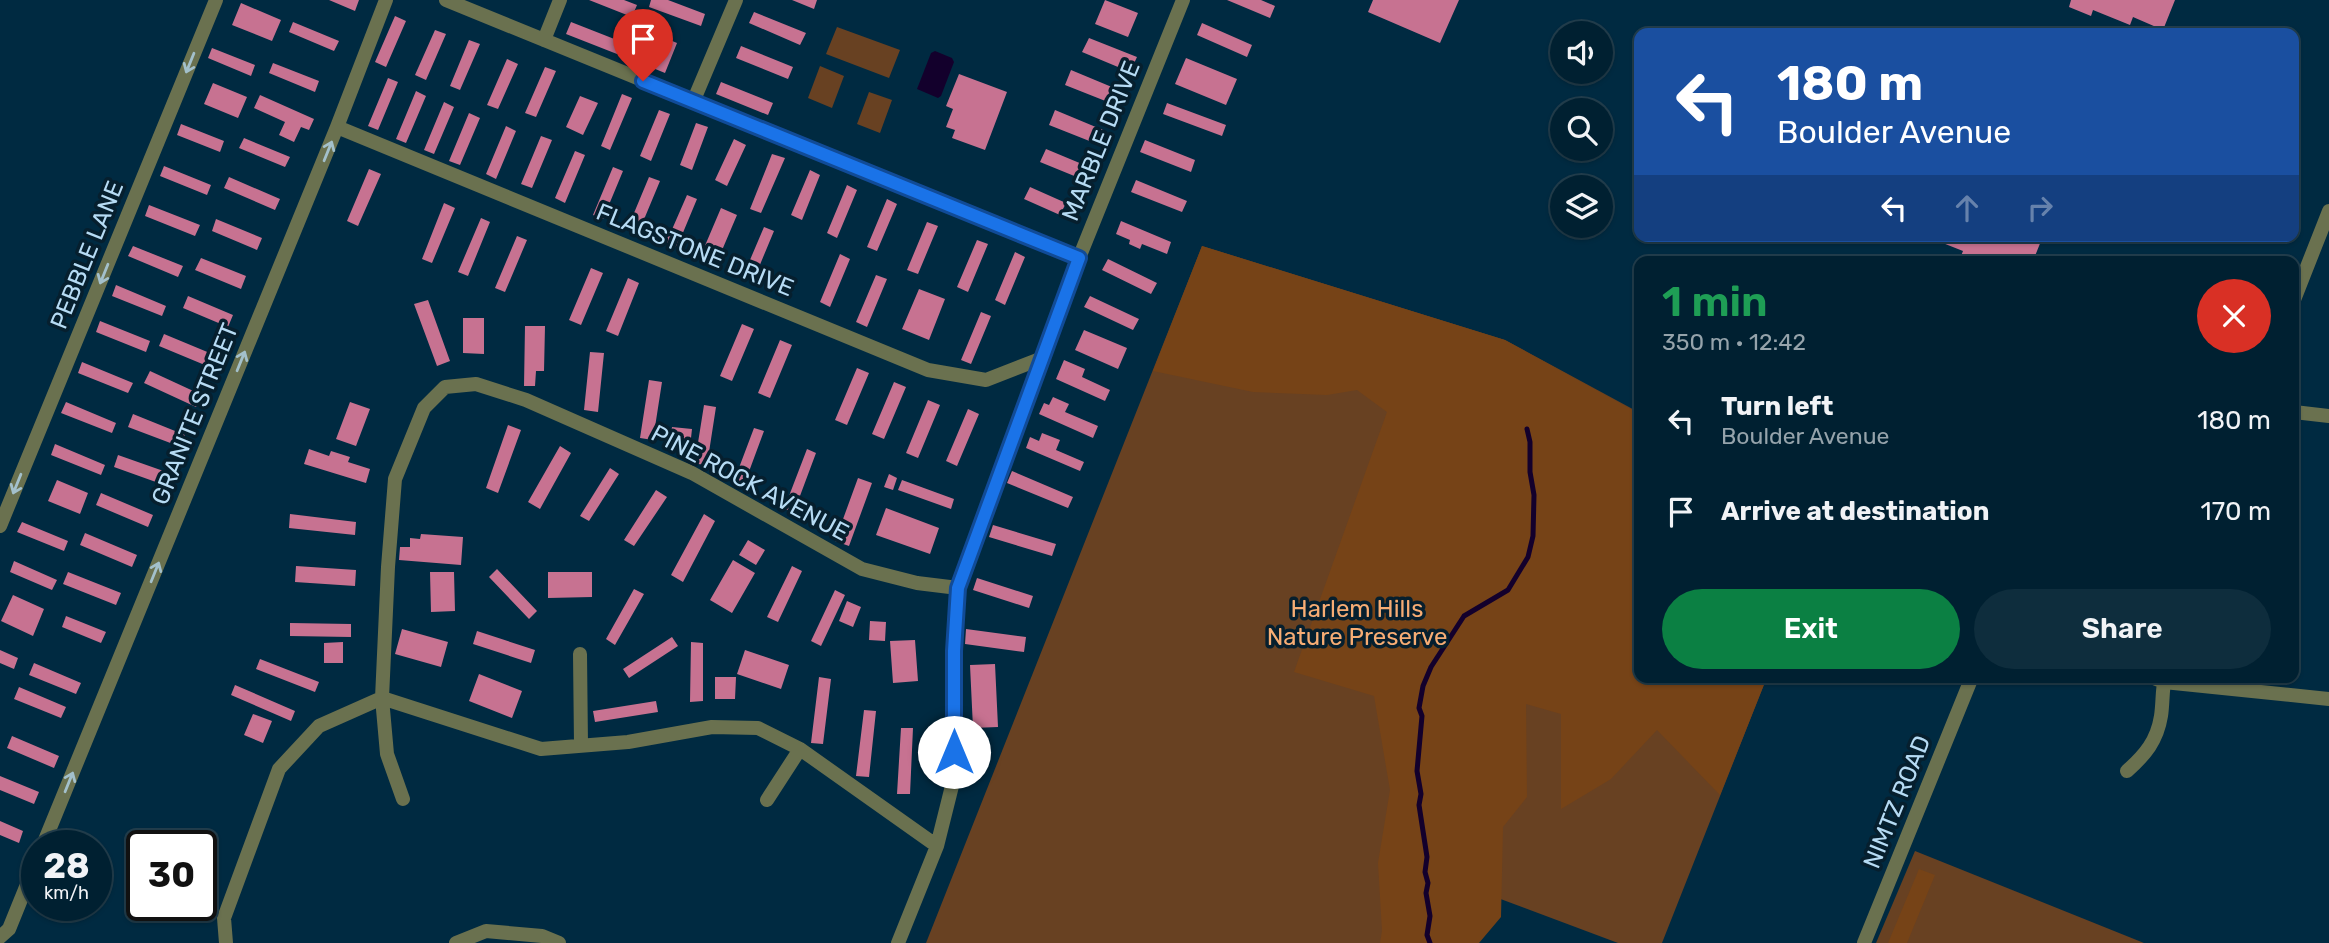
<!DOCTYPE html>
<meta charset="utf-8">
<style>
:root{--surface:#002031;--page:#0e2d3d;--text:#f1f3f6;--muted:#95a3ab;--line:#223e4d;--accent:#0b8043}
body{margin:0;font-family:Rubik,sans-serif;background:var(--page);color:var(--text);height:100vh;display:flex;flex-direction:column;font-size:26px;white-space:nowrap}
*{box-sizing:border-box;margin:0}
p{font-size:23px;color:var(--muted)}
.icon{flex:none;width:38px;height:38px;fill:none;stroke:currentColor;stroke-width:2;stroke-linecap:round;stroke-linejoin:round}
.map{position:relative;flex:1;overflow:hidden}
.sheet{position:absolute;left:1634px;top:256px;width:665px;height:427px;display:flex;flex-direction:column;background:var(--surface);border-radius:14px;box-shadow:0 2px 5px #0004,0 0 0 2px var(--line)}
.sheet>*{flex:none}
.top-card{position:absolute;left:1634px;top:28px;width:665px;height:214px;border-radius:14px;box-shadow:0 2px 5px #0004,0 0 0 2px var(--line);background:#1a4fa0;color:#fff;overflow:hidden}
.controls{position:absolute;left:1550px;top:21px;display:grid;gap:14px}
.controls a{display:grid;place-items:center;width:63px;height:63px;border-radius:50%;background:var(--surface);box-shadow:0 2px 5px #0004,0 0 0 2px var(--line);font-size:35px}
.speed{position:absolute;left:21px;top:830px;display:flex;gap:14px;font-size:35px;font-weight:700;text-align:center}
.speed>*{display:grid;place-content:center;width:91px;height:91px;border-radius:50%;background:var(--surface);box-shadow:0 2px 5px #0004,0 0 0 2px var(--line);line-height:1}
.speed small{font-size:18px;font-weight:400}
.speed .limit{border:4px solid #111;border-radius:10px;background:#fff;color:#111}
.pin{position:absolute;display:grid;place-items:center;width:60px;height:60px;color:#fff;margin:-72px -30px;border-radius:50% 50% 50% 0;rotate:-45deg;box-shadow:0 0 7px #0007}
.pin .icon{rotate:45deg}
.me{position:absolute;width:77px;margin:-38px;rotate:0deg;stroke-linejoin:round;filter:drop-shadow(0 0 5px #0008)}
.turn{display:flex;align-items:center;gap:24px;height:147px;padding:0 28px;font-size:32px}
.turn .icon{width:91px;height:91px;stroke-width:2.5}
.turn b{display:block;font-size:49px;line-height:60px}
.lanes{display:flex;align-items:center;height:66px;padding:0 28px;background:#0003;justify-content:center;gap:35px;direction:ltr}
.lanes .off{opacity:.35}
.round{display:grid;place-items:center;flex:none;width:74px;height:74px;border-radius:37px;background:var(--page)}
.summary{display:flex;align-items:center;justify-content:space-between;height:119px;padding:0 28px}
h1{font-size:42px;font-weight:600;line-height:52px;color:#1e9e55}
.primary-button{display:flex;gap:14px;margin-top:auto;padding:14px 28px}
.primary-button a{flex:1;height:80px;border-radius:42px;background:var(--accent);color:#fff;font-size:28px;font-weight:600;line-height:80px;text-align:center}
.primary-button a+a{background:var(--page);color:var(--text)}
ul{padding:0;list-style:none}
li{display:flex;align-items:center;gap:21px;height:91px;padding:0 28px}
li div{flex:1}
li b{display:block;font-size:26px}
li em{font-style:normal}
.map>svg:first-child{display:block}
</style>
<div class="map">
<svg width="2329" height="943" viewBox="0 0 2329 943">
<rect width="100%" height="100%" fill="#002a41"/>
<path fill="#684122" d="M837 27 900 50 889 78 826 54Z
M820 66 844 76 832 108 808 98Z
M869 92 892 100 880 133 857 124Z
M1202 246 1505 340 1640 413V677H1767L1662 943H1618L1463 885 1452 943H926Z
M1915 851 2144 943H1876Z"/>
<path fill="#764317" d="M1202 246 1505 340 1640 414V677H1767L1720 795 1657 730 1611 779 1561 809V714L1526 704 1527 797 1503 827 1501 917 1479 943H1380L1382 931 1378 863 1390 790 1374 696 1294 672 1387 412 1357 390 1327 395 1253 392 1153 371Z
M1919 869 1935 875 1907 943H1888Z"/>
<path fill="#13002c" d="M935 51 952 58 954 62 941 96 938 98 917 89 931 53Z"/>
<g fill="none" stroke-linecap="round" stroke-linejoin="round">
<path stroke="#13002c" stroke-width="5" d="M1430 943 1427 935 1430 916 1426 893 1428 883 1425 872 1427 857 1419 805 1421 794 1417 771 1422 716 1419 708 1423 686 1431 667 1464 616 1508 590 1528 557 1533 536 1534 495 1530 472V442L1527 429"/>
</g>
<path fill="#c77291" d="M329 0H359L355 11Z
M589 0H624L637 5 632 17Z
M651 0H668L705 14 701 26 649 7Z
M792 0H817L814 9Z
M1105 0 1138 13 1128 37 1095 24Z
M1227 0H1261L1275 6 1270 18Z
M1373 0H1459L1440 43 1368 12Z
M2071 0H2175L2163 30 2133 17 2130 25 2093 10 2091 16 2069 7Z
M241 3 281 20 272 41 232 25Z
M754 12 806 33 800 45 749 23Z
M395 16 406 21 386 67 375 62Z
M293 22 339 41 334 51 289 32Z
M571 22 622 42 617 54 566 34Z
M1202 23 1252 45 1247 57 1197 35Z
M639 27 677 43 665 73 626 57Z
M435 30 446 34 426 80 415 75Z
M1089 38 1137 57 1130 72 1082 52Z
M469 40 480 44 460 90 450 86Z
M741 46 793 67 788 79 736 58Z
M212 48 255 65 251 76 208 58Z
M1186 58 1237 79 1226 105 1175 84Z
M507 59 518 64 498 109 487 105Z
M273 63 319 81 315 92 269 73Z
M545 67 556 71 536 117 525 113Z
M1071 70 1119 90 1113 104 1065 85Z
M959 74 1007 92 985 150 952 138 955 130 946 127 953 109 946 106Z
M388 78 398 82 378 130 368 126Z
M721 82 773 103 768 115 716 94Z
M213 83 247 97 238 118 204 104Z
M416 91 426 96 406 143 396 139Z
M622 94 632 98 610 150 601 146Z
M260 95 314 119 309 130 301 127 294 142 279 135 285 122 254 108Z
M580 96 598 103 583 135 566 127Z
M444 102 454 107 434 154 424 150Z
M1167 103 1226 125 1222 136 1163 114Z
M659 110 670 114 651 161 640 156Z
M1055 110 1103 130 1097 144 1049 125Z
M469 113 480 118 460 165 449 161Z
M696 123 708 127 692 170 680 165Z
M181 124 224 141 220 152 177 135Z
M506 126 516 131 496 179 486 174Z
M541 136 552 140 532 188 521 184Z
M244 138 290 157 285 167 239 148Z
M734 139 746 145 727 186 715 180Z
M1145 140 1195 160 1191 172 1140 152Z
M1046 149 1094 169 1089 182 1040 162Z
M575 151 585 155 565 203 555 198Z
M772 154 785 158 761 213 750 209Z
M164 166 211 185 207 195 160 176Z
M613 167 623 171 603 219 593 215Z
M369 169 381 174 358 226 347 221Z
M810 170 820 175 802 220 791 215Z
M229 177 280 199 275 210 224 188Z
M649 177 660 181 640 229 629 225Z
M1136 180 1187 201 1182 212 1131 192Z
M847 185 857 190 837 238 827 233Z
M1030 187 1066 203 1060 215 1024 199Z
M687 195 697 199 677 247 662 241 666 232 670 234Z
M887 199 897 204 877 251 867 247Z
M444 203 455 208 432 263 422 259Z
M149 205 200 225 195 236 145 216Z
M721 208 737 215 717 262 701 255Z
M481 218 490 222 468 276 458 272Z
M216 219 262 238 257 250 212 231Z
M1121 221 1171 242 1167 254 1142 244 1140 249 1129 244 1130 240 1116 234Z
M927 222 938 226 918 274 907 270Z
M764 227 774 231 754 279 744 274Z
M517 236 527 240 505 292 495 288Z
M1925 236H2043L2033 261H1959L1963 251Z
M977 240 988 244 968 292 957 287Z
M133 246 183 266 178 277 128 256Z
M1015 252 1025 257 1005 305 995 300Z
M840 254 850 259 830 307 820 302Z
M201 258 246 276 241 289 195 270Z
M1108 259 1157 283 1151 294 1102 270Z
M591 268 603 273 581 325 569 320Z
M876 275 887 279 867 327 856 322Z
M628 278 639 283 618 336 606 331Z
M116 285 166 306 162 316 112 296Z
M919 289 945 299 929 340 902 329Z
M188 296 233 315 228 327 183 308Z
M1090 296 1139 319 1133 330 1084 307Z
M428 300 450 361 437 366 414 304Z
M981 312 991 316 971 364 961 360Z
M463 318H484V354L463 353Z
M100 321 150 341 146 352 96 332Z
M742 324 754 329 732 381 720 376Z
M525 326H545L544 371H536L535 386H524Z
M1084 330 1127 348 1118 369 1075 350Z
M164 334 217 356 212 368 159 346Z
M780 340 792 345 770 398 758 393Z
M590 352 604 353 598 412 584 410Z
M1064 360 1085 369 1082 377 1110 390 1105 401 1056 379Z
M82 362 133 383 128 393 78 373Z
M857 368 869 373 847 425 835 420Z
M150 371 202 395 196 407 144 383Z
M649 380 662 382 653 440 640 438Z
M894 382 906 387 884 439 872 434Z
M1053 397 1069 404 1065 412 1098 426 1093 438 1039 414 1044 403 1049 405Z
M928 400 940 405 918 458 906 453Z
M66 402 116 423 112 433 61 413Z
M350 402 370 409 356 446 336 439Z
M704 405 716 407 707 465 689 463 692 448 697 449Z
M968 409 979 414 957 466 946 461Z
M133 414 185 435 181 447 128 427Z
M508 425 521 430 498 493 486 488Z
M672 427 692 429 690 447 670 445Z
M754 428 764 431 744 485 734 481Z
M1042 433 1060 440 1056 450 1084 462 1080 471 1026 448 1030 437 1039 441Z
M55 444 105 465 101 475 51 455Z
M560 446 571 453 540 509 528 502Z
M309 449 329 456 331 451 350 457 348 462 370 469 366 483 304 464Z
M807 449 816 453 794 512 784 509Z
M118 455 172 474 167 486 114 467Z
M610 468 619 474 589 521 580 516Z
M1012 471 1073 497 1068 508 1007 483Z
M889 474 897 478 893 490 884 487Z
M858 478 872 483 849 546 835 541Z
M57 480 88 493 80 514 48 501Z
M902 480 954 499 951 509 898 490Z
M656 490 667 497 634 546 624 540Z
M101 493 153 515 148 527 96 505Z
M886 508 939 528 930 554 876 535Z
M290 514 356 522 355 535 289 528Z
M704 514 715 521 683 582 671 575Z
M22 522 68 541 64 551 17 532Z
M993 525 1056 544 1052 556 989 537Z
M85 533 137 555 132 567 80 545Z
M421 534 463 537 461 565 399 560 400 547H410V538L420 539Z
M748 540 765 550 756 565 739 555Z
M733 560 755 573 732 613 710 600Z
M14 561 57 580 52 590 10 572Z
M296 566 356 570 355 586 295 582Z
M792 566 802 571 778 622 767 617Z
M497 569 537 611 529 619 489 577Z
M68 572 121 593 116 605 63 584Z
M430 572H454L455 611 431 612Z
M548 572H592V597L548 598Z
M977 578 1033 596 1029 608 973 590Z
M634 589 644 594 615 645 606 639Z
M835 590 845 595 821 646 811 641Z
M13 595 44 609 33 636 1 621Z
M847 601 861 607 853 627 839 621Z
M66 616 106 632 101 643 62 627Z
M870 621 886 622 885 641 869 640Z
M290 623 351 624V637L290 636Z
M402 629 448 642 441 667 395 654Z
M966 629 1026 637 1024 652 965 644Z
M477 631 535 650 531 663 473 644Z
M672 637 678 646 629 678 623 669Z
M915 640 918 681 893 683 890 641Z
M343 642V663H324V643Z
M691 642 703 643V701L690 702Z
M0 650 18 658 14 669 0 663Z
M745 650 789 665 781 689 737 674Z
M260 659 319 682 315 692 256 669Z
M34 663 81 683 76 694 29 675Z
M995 664 998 727 973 728 970 665Z
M479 674 522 691 512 718 469 701Z
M715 677H736L735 699H715Z
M819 677 831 679 823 744 811 743Z
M235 685 295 711 291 721 231 695Z
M19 687 66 707 61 718 14 699Z
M656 701 658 712 595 722 593 711Z
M864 710 876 711 869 777 856 776Z
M253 714 272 721 263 743 244 735Z
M901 728H913L910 794H897Z
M12 736 59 756 54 768 7 748Z
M0 776 39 792 34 804 0 790Z
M0 821 23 831 19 843 0 835Z"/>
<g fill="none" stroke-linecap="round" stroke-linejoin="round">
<path stroke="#6a714f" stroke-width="14" d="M446 0 1079 258
M544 40 560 0
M693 102 736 0
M337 127 928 370 986 380 1040 359
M2294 300 2329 211
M2294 412 2329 416
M0 526 216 0
M580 654 581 745
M2151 677 2164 682 2329 699
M2127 771C2145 755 2157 741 2161 716 2163 703 2162 690 2165 677
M403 799 387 754 382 698 541 749 628 742 712 727 758 728 800 749 937 846
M767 800 800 749
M43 845 337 127 386 0
M0 937 9 929 37 860
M226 943 224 918 279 769 319 726 382 698 388 567 395 479 424 408 445 387 476 384 526 400 692 473 862 569 917 583 958 588
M456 943 486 931 542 936 559 943
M898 943 937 846 954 778V651L958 588 1079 258 1183 0
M1864 943 1972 677"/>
</g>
<defs><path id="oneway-shaft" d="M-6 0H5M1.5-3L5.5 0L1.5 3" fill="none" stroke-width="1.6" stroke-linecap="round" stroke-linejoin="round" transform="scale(1.75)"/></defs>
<g stroke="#a3c0cb">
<use href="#oneway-shaft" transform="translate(190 63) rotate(112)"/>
<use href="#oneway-shaft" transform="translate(328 151) rotate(-68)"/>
<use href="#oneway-shaft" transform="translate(104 274) rotate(112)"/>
<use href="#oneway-shaft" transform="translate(241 361) rotate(-68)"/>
<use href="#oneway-shaft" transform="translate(17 484) rotate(112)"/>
<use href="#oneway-shaft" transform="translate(155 572) rotate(-68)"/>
<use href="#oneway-shaft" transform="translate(69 782) rotate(-68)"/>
</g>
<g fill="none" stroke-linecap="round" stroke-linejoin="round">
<defs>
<path id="route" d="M643 81 1079 258 958 588 954 651V752"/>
</defs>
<use href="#route" stroke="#114b97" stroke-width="18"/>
<use href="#route" stroke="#1a73e8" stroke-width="12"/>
</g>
<g text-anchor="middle" stroke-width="7" stroke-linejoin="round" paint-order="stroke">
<g font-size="24" fill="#b6dbf4" stroke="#061f2e">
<text transform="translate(1101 141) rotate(-68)" y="8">MARBLE DRIVE</text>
<text transform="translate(695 250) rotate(22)" y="8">FLAGSTONE DRIVE</text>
<text transform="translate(87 255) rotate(-68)" y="8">PEBBLE LANE</text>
<text transform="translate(195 414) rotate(-68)" y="8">GRANITE STREET</text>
<text transform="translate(750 483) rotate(28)" y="8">PINE ROCK AVENUE</text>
<text transform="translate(1897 802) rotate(-68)" y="8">NIMTZ ROAD</text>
</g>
<g font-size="24" fill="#f7ad74" stroke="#061f2e">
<text x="1357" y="617">Harlem Hills<tspan x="1357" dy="28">Nature Preserve</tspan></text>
</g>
</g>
</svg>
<div class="controls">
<a><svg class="icon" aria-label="sound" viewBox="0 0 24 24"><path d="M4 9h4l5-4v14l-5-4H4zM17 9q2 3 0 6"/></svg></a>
<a><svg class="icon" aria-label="search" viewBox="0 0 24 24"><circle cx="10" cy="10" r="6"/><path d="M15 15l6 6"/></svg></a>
<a><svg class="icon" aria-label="layers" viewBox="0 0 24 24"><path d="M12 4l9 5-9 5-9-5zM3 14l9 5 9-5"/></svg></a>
</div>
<div class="speed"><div>28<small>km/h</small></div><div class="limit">30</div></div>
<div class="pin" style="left:643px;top:81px;background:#d93025"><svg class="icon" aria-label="arrive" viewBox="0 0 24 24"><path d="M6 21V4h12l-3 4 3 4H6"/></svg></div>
<svg class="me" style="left:954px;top:752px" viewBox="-20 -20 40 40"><circle r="19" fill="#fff"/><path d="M0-13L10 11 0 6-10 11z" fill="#1a73e8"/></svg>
<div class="top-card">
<div class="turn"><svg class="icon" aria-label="left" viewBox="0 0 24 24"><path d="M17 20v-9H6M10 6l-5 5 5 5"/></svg><div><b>180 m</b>Boulder Avenue</div></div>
<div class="lanes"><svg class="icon" aria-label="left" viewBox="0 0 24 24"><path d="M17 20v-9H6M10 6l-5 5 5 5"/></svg><svg class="icon off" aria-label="ahead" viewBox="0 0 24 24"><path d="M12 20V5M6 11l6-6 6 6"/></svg><svg class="icon off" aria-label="right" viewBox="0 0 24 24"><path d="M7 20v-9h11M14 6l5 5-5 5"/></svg></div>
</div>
<section class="sheet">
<div class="summary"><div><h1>1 min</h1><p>350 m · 12:42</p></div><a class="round" style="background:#d93025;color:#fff"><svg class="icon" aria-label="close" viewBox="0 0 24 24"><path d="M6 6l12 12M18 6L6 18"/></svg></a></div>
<ul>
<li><svg class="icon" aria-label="left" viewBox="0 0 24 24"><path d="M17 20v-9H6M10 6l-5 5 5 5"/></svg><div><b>Turn left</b><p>Boulder Avenue</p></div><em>180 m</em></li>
<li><svg class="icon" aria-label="arrive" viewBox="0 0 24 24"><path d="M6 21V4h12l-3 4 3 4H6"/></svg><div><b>Arrive at destination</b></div><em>170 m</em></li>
</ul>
<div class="primary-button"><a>Exit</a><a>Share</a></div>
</section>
</div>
